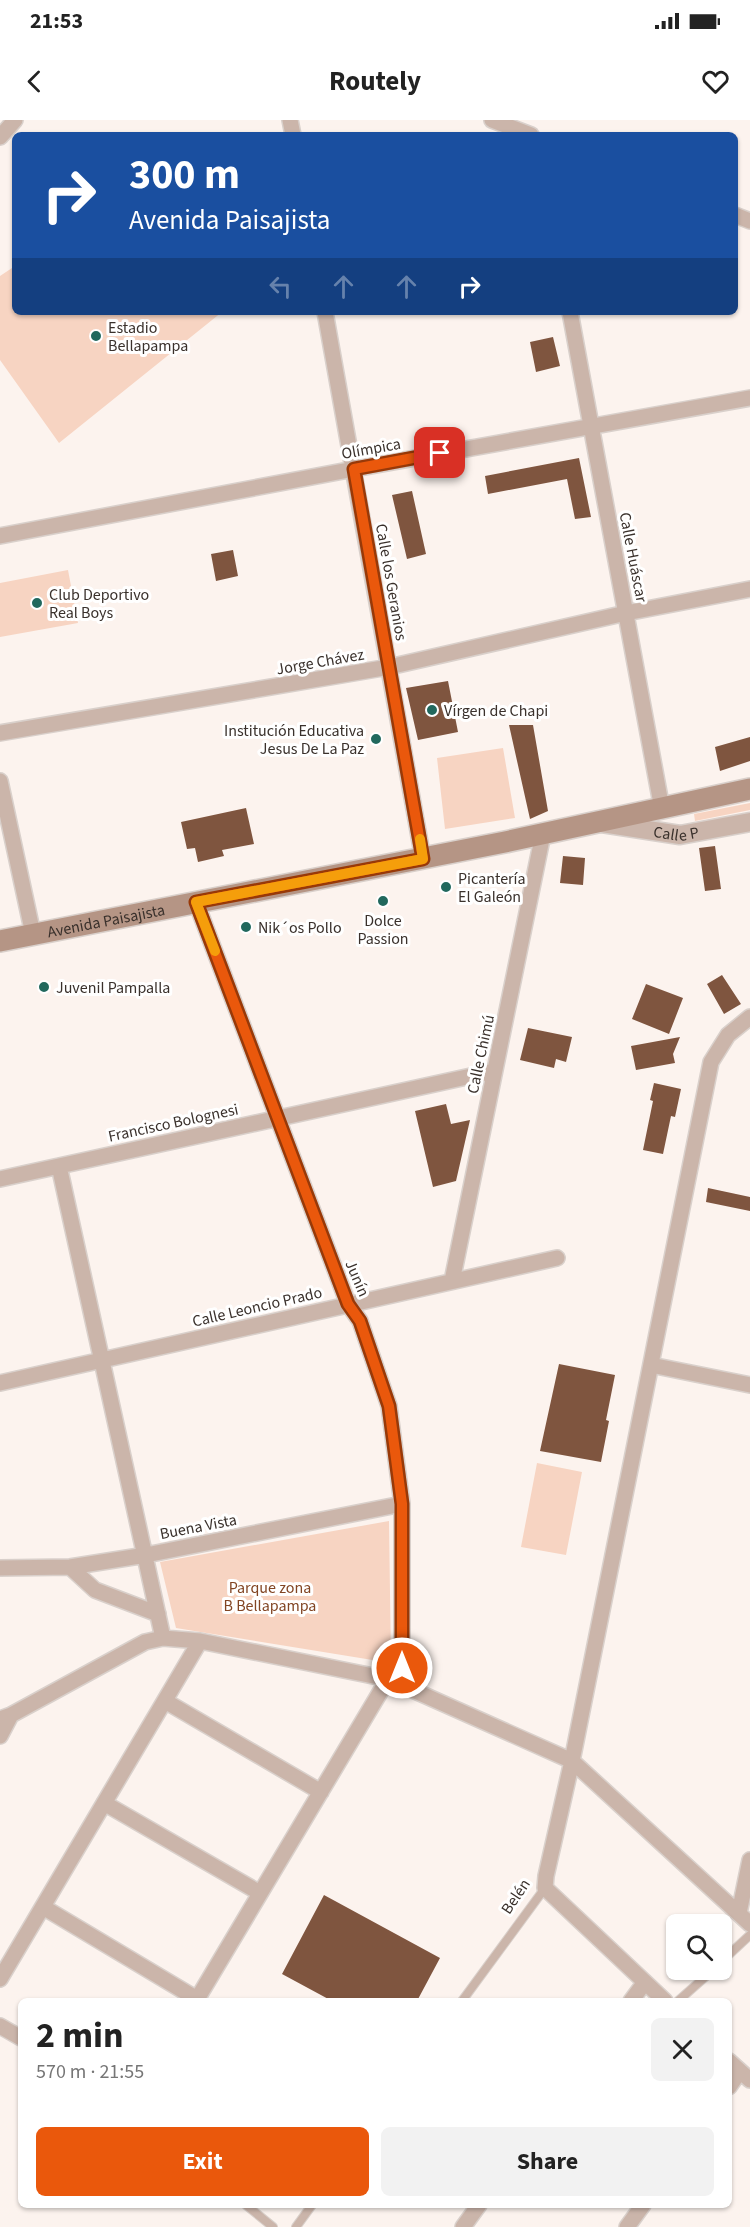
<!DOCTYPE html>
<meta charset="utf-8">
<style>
:root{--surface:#fff;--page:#f2f2f2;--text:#222;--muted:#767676;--accent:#ea580c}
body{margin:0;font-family:"Source Sans 3",sans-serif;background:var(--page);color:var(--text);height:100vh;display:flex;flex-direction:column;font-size:22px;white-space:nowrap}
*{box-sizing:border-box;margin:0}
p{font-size:20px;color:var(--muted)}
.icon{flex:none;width:33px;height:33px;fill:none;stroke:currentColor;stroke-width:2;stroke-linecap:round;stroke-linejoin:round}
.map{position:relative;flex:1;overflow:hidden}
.panel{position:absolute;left:18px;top:1878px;width:714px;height:210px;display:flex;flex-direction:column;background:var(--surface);border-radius:9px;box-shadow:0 2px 4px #0004}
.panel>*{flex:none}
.hud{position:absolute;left:12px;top:12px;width:726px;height:183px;border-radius:9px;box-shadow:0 2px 4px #0004;background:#1a4fa0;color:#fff;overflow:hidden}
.controls{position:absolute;left:666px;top:1794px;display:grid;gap:12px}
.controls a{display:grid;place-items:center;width:66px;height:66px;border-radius:9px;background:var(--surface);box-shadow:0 2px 4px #0004;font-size:30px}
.pin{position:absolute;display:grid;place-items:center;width:51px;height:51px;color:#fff;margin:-26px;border-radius:12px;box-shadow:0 3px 9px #0006}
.me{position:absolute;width:66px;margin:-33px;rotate:0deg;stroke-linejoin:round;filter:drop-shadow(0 0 4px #0008)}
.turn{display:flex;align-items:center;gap:21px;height:126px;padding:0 18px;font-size:27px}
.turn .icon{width:78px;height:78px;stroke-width:2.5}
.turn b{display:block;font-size:42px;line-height:51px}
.lanes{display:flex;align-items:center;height:57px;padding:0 18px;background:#0003;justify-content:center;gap:30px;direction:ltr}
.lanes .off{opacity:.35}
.round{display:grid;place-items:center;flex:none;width:63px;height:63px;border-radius:9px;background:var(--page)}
.head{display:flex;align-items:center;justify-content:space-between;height:102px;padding:0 18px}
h1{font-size:36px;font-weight:700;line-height:45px}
.button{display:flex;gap:12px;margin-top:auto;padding:12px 18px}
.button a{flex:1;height:69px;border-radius:9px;background:var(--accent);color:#fff;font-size:24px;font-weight:700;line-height:69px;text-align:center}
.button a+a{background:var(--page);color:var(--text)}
.status{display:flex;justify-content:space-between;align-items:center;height:42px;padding:0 30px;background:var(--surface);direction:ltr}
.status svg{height:16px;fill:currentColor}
header{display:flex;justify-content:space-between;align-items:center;height:78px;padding:0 18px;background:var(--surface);font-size:27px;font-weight:700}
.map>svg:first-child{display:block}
</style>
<div class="status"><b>21:53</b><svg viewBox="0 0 49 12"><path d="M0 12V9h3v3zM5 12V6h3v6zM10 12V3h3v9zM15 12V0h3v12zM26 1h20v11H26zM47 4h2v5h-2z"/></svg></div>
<header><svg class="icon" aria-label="back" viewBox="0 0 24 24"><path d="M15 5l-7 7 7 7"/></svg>Routely<svg class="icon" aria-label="heart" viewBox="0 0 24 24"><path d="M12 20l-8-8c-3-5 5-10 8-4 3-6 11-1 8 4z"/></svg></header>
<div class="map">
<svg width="750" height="2107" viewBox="0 0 750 2107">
<rect width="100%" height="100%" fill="#fcf3ee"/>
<path fill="#f7d4c2" d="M15 146V192H222L59 323 0 240V156Z
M68 450 78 503 0 517V463Z
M503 628 515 698 445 709 437 638Z
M750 683V690L695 701 694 694Z
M537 1343 582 1352 566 1435 521 1427Z
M389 1401 391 1543 176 1508 160 1442Z"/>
<path fill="#7f553f" d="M553 217 560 246 536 252 530 222Z
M579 338 591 397 575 399 567 359 488 374 485 356Z
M412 371 426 434 407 439 392 375Z
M233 430 238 456 216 461 211 434Z
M448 561 458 612 418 620 406 568Z
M509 605H533L548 691 530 699Z
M750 617V641L720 651 715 627Z
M246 688 254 724 222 730 224 736 198 742 195 728 187 729 181 702Z
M715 726 721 769 705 771 699 728Z
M563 736 585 738 583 765 560 763Z
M722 855 741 884 724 894 707 864Z
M646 864 683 878 669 914 632 899Z
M528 908 572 917 566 942 556 939 554 948 520 940Z
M680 917 673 934 675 943 636 950 631 926Z
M654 963 681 969 675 997 671 996 663 1034 643 1030 653 981 650 980Z
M446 984 451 1004 470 1000 456 1061 433 1067 415 991Z
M708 1068 750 1077V1091L706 1082Z
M559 1244 615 1255 606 1300 609 1301 601 1342 540 1331Z
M324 1775 440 1838 417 1881H332L282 1854Z"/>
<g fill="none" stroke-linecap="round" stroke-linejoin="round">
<defs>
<path id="service" d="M722 1841 750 1815
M462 1881 545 1768
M678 1881 713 1850
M246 2085 273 2107
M296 2107 312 2085"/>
<path id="minor" d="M290 0 293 15
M492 0 531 15
M0 17 15 0
M735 95 750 101
M325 192 423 739
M570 192 662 689
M0 416 354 349 750 278
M0 613 389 547 626 493 750 469
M0 661 33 814
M59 1046 163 1518
M0 1059 494 951
M452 1161 543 714
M651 1245 750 1265
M0 1263 557 1138
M70 1447 95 1470 158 1494
M0 1448 70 1447 146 1435 402 1384
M165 1581 321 1672
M0 1599 11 1595 145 1522 163 1518 200 1521 388 1559 572 1641 750 1804
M0 1616 11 1595
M104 1683 260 1773
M43 1787 197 1879
M739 1793 750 1740
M0 1859 200 1521
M196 1881 388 1559 402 1548V1384L389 1286 360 1201 348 1184 196 782
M631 1881 645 1862
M665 1881 545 1768 546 1756 572 1641 711 942 728 915 750 897
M0 1906 21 1918
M729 1941 750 1960
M729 1967 740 1951
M463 2107 479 2085
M627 2107 643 2085"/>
<g id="tertiary">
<path id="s1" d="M602 703 680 715 750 702"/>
</g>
<g id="secondary">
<path id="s2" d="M0 821 505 722 750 669"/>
</g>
</defs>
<use href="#service" stroke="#d9d0cb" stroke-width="10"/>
<use href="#minor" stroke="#d9d0cb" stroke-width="18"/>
<use href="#tertiary" stroke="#d9d0cb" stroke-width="21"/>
<use href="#secondary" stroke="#d9d0cb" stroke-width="24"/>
<use href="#service" stroke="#cbb5aa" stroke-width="8"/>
<use href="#minor" stroke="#cbb5aa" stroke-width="15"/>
<use href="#tertiary" stroke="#cbb5aa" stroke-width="18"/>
<use href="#secondary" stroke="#b59585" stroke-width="21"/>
</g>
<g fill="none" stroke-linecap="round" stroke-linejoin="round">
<defs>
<path id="route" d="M402 1548V1384L389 1286 360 1201 348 1184 196 782 423 739 354 349 440 333"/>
</defs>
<use href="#route" stroke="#983908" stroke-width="15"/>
<use href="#route" stroke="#ea580c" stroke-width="10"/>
<path stroke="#f59e0b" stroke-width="10" d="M215 831 196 782 423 739 420 719"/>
</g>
<g fill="#21685d" stroke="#fff" stroke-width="2">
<circle cx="96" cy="216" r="6"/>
<circle cx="37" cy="483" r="6"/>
<circle cx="432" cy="590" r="6"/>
<circle cx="376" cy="619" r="6"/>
<circle cx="446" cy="767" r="6"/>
<circle cx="383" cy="781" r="6"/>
<circle cx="246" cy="807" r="6"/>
<circle cx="44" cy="867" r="6"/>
</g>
<g text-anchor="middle" stroke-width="6" stroke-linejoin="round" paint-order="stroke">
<g font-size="16" fill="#3a312c" stroke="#fff" text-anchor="start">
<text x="108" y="213">Estadio<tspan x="108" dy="18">Bellapampa</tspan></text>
<text x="49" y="480">Club Deportivo<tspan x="49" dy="18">Real Boys</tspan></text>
<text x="444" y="596">Vírgen de Chapi</text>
<text x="364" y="616" text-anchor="end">Institución Educativa<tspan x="364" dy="18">Jesus De La Paz</tspan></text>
<text x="458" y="764">Picantería<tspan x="458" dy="18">El Galeón</tspan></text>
<text x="383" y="806" text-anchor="middle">Dolce<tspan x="383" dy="18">Passion</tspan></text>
<text x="258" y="813">Nik´os Pollo</text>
<text x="56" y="873">Juvenil Pampalla</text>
</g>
<g font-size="16" fill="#3a312c" stroke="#fff">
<text transform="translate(371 328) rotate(-10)" y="6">Olímpica</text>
<text transform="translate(634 437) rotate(79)" y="6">Calle Huáscar</text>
<text transform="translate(392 462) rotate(80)" y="6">Calle los Geranios</text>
<text transform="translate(320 541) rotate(-10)" y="6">Jorge Chávez</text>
<text dy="6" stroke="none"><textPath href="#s1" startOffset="75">Calle P</textPath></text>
<text dy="6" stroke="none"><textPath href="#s2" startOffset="108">Avenida Paisajista</textPath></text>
<text transform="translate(480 934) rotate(-78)" y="6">Calle Chimú</text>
<text transform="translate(173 1002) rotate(-12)" y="6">Francisco Bolognesi</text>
<text transform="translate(358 1158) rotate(67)" y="6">Junín</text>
<text transform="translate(257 1186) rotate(-13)" y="6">Calle Leoncio Prado</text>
<text transform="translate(198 1406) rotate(-11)" y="6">Buena Vista</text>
<text transform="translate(515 1776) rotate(-56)" y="6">Belén</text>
</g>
<g font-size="16" fill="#824523" stroke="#fff">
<text x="270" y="1473">Parque zona<tspan x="270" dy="18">B Bellapampa</tspan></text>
</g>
</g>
</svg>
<div class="controls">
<a><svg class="icon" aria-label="search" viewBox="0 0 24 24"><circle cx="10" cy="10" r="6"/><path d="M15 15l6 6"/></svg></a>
</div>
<div class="pin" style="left:440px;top:333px;background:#d93025"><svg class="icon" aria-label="arrive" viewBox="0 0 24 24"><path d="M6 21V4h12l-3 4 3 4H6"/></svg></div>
<svg class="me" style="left:402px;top:1548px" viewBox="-20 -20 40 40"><circle r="17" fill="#ea580c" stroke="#fff" stroke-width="3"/><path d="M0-11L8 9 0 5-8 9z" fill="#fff"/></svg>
<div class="hud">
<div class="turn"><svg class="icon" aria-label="right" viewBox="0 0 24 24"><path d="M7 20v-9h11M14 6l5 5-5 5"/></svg><div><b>300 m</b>Avenida Paisajista</div></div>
<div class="lanes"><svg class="icon off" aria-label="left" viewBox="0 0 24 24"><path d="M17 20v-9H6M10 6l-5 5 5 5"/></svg><svg class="icon off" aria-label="ahead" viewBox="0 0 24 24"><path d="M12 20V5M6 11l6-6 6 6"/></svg><svg class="icon off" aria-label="ahead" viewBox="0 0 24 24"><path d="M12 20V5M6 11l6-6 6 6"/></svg><svg class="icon" aria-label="right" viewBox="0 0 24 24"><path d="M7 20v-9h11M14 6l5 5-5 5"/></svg></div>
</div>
<section class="panel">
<div class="head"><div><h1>2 min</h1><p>570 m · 21:55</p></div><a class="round"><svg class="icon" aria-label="close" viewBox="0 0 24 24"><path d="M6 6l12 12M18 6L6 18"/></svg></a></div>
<div class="button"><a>Exit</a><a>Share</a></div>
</section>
</div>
